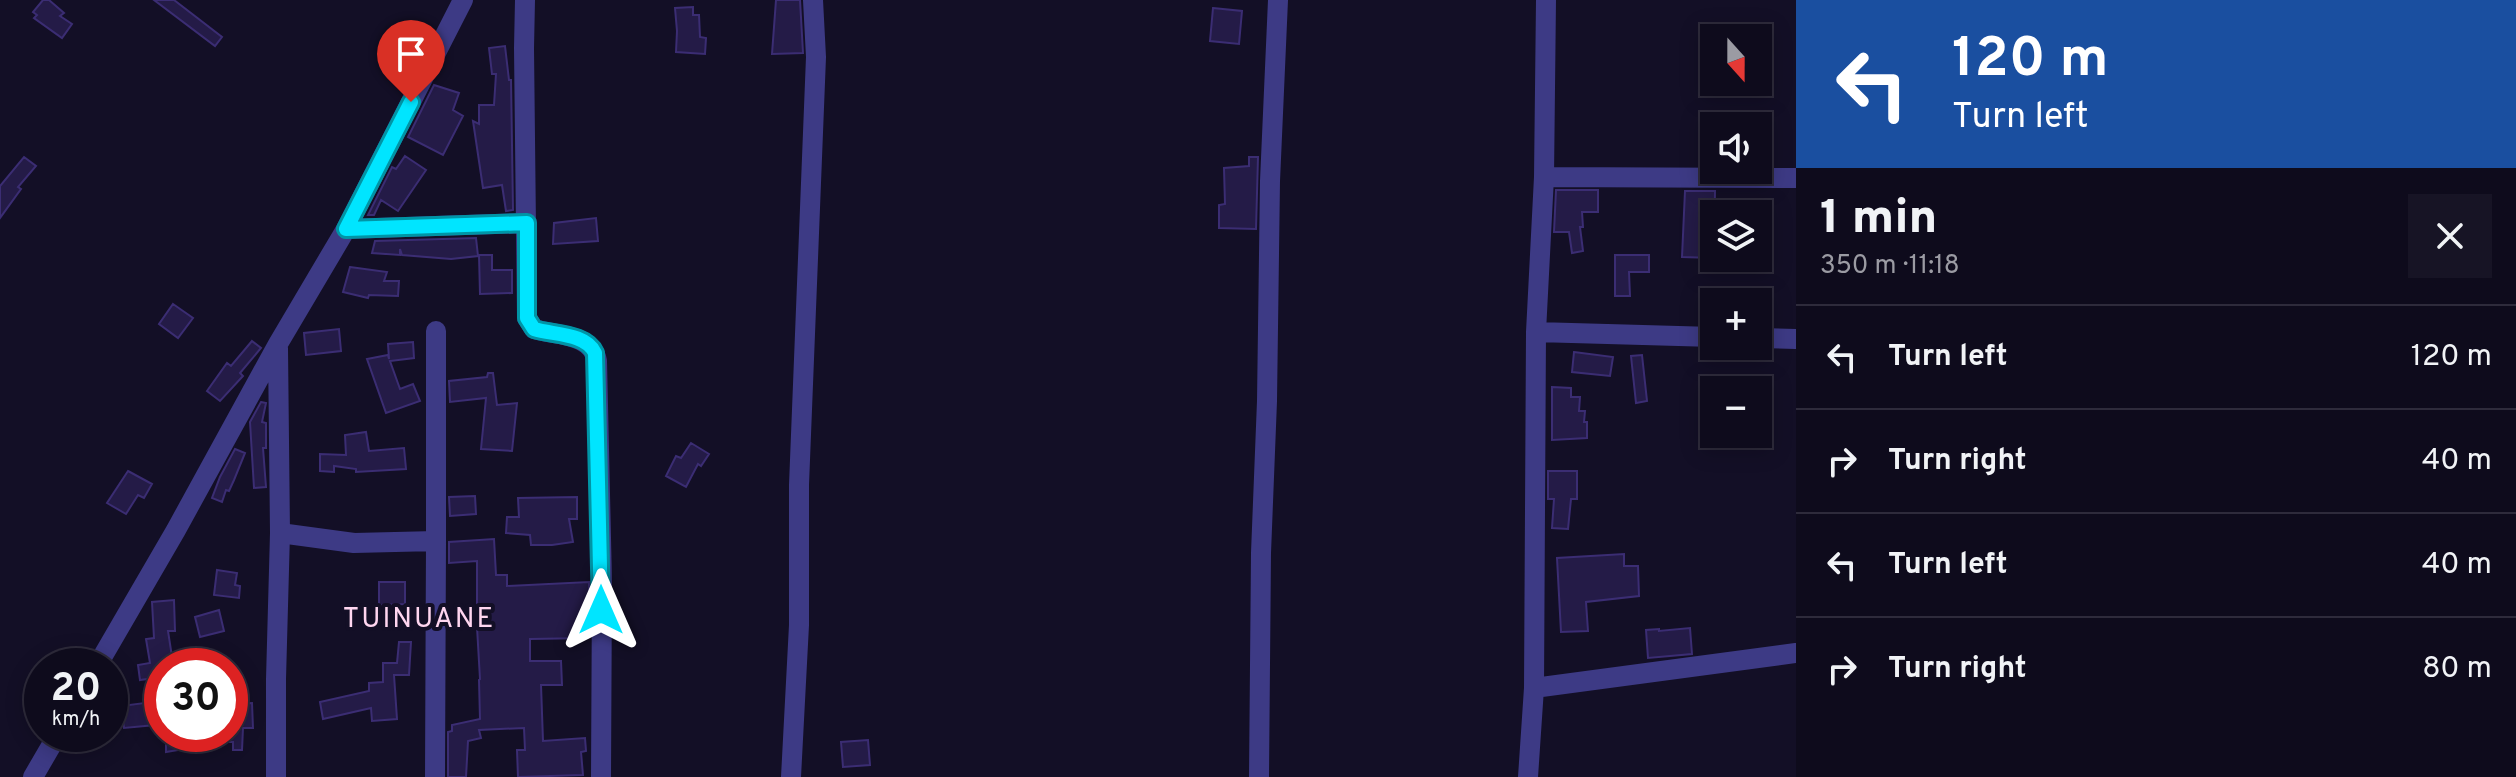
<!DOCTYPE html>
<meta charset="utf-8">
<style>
:root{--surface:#0e0b1c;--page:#171425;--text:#f1f3f6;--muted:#9b9ba3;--line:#2e2b3b}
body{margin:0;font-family:Overpass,sans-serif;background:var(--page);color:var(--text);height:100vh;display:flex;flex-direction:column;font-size:30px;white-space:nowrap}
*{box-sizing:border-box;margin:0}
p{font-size:26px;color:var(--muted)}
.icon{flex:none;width:44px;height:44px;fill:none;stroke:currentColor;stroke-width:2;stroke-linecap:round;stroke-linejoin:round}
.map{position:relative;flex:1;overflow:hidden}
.sheet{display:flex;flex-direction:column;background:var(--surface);width:720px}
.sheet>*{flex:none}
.banner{background:#1a4fa0;color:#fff;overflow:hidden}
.needle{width:52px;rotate:159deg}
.tools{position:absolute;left:1700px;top:24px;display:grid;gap:16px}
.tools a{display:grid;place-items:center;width:72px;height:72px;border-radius:0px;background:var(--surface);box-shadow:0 4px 20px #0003,0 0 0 2px var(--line);font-size:40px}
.speed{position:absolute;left:24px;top:648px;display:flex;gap:16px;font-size:40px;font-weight:700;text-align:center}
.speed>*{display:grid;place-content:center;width:104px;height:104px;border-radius:50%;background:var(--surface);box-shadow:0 4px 20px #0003,0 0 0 2px var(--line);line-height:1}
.speed small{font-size:20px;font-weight:400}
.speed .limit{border:12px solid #d22;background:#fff;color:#111}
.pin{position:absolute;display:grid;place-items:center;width:68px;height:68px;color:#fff;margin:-82px -34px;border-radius:50% 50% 50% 0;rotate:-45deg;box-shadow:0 0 8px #0007}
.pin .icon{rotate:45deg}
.me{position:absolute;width:88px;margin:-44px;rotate:0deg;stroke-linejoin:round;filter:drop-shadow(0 0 6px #0008)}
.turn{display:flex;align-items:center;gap:28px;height:168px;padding:0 24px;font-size:36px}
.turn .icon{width:104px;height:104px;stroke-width:2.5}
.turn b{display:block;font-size:56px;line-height:68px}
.round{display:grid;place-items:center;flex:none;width:84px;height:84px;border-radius:0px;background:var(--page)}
.headline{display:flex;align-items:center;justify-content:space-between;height:136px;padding:0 24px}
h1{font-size:48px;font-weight:800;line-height:60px}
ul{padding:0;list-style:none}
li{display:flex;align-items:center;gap:24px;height:104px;padding:0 24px;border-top:2px solid var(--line)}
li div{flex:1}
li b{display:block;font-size:30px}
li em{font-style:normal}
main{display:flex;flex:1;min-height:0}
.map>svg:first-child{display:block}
</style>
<main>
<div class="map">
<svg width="1796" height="777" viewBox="0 0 1796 777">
<rect width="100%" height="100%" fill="#130f26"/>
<path fill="#241b47" stroke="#3b2d73" stroke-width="2" d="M43 0H49L64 13 60 16 72 24 62 38 34 18 37 15 33 12Z
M154 0H174L222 37 215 46Z
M776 0H800L803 53 772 54Z
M693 7V15H699L700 37 706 38 705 54 676 52 677 31 675 8Z
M1213 8 1242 11 1239 44 1210 41Z
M505 46 509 80H511L513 210 506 211 502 185 483 188 473 121 479 124V105H494L496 74H492L489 48Z
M434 85 459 93 453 110 463 116 443 155 408 137Z
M405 156 426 170 398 211 381 200 374 215H368L392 167 396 169Z
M24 157 36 166 18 187 21 189 0 218V186Z
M1249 157H1258L1256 229 1219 228V205L1225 204 1224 168 1249 166Z
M1556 190H1598V212H1582L1583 227H1580L1583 251 1572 253 1569 232H1554Z
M1685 191H1715L1714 258 1682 257Z
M596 218 598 241 553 244 554 223Z
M476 238 478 256 451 259 402 255 400 249V255L372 253 375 241Z
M479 255H492V270H512V293L480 294Z
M1615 255H1649V272H1629L1630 296H1615Z
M350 267 387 272 384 281H399L398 296 369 295 368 298 343 292Z
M173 304 193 318 178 338 159 324Z
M339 329 341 351 306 355 304 333Z
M252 341 261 348 240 373 243 376 220 401 207 391 227 363 231 366Z
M413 342 414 358 390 361 400 389 413 384 420 401 386 413 367 359 388 355 389 359 388 344Z
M1574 352 1613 357 1610 376 1572 372Z
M1642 355 1647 401 1636 403 1631 356Z
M488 373H493L497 405 517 403 512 451 481 449 486 398 450 402 449 381 487 377Z
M1552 387 1571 388V397H1580L1579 411H1585L1584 422H1587V438L1552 440Z
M261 402 266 403 262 422 266 423V448H263L266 487 254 488 250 422Z
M366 432 369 451 404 448 406 469 356 472V469L334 466V472L320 471V454L346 455 345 435Z
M691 443 709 454 701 466 698 464 686 487 666 476 676 456 681 458Z
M235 449 245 453 234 480 229 491 226 490 222 502 212 498 220 477Z
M128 471 152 484 144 498 138 495 126 514 107 503Z
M1548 471H1577V499H1571L1568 529 1552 528 1554 499H1548Z
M475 496 476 514 450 516 449 497Z
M577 497V519H569L573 542 552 545H531L530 535 506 533 507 517H519L518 498Z
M494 539 496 575H507V586L589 582V604H587L588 638 530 639V661H561L562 685H541L543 741 585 738 586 751 581 752 583 775 518 777 517 750H525L524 728 479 730 481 738 468 741 466 777H448V732L452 731V725L480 719 479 680 480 679 477 627V561L449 563V542Z
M1624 554V566H1638L1639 596 1586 602 1588 631 1561 632 1557 558Z
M217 570 237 573 235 585 240 586 239 598 214 595Z
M379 582H405V604L379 605Z
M174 600 175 631H168L172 657 201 654 203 666H162V677L140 680 138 665 150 663 146 639 154 638 152 602Z
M219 610 224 631 200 637 195 617Z
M1690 628 1692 654 1648 658 1646 630 1659 629V631Z
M399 642H411L409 675H394L397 719 372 721 371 708 323 719 320 702 369 691V683L383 682V663H397Z
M152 702 155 725 124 728 121 706Z
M252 703 253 728H243L242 750H233V742H230V731H233V704Z
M179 734H187L190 748 166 752V736Z
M868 740 870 765 843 767 841 742Z"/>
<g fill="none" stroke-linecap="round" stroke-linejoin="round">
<path stroke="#3d3a85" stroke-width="20" d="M525 0 524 48 527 318 534 329C557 336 592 333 597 361L602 582 601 777
M1544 177 1796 178
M346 229 527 223
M1536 332 1714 337
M1758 338 1796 339
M280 533 354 543 436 541 435 777
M436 541V331
M97 666 176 530 278 344 346 229 463 0
M1534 688 1796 653
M33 777 58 734
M276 777V679L280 533 278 348
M791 777 799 625V485L816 57 813 0
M1259 777 1261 553 1267 401 1270 181 1278 0
M1528 777 1534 688 1536 332 1544 177 1546 0"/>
</g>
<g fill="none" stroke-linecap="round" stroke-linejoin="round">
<defs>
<path id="route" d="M411 102 346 229 527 223V318L534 329C553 335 586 333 595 353L601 610"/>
</defs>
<use href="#route" stroke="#0095a6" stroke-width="20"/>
<use href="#route" stroke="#00e5ff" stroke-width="14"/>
</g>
<g text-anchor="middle" stroke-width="8" stroke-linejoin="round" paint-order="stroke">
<g font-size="28" letter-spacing="2" fill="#ffd6f0" stroke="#130f26">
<text x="419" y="627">TUINUANE</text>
</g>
</g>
</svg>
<div class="tools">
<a><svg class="needle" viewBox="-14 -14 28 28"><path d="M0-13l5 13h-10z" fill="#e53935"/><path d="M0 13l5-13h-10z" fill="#9b9ba3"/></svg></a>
<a><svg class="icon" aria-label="sound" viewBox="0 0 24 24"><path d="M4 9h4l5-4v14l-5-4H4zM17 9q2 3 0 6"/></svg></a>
<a><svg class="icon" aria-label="layers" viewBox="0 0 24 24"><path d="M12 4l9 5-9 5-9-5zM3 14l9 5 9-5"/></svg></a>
<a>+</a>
<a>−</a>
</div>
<div class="speed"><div>20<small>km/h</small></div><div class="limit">30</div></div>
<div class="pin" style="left:411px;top:102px;background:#d93025"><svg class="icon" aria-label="arrive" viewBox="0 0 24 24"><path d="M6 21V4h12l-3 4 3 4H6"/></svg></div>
<svg class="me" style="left:601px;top:610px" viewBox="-20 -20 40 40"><path d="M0-17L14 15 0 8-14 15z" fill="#00e5ff" stroke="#fff" stroke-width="4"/></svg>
</div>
<section class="sheet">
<div class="banner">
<div class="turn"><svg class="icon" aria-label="left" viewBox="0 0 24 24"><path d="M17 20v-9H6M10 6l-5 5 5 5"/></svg><div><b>120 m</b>Turn left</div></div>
</div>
<div class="headline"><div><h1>1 min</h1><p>350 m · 11:18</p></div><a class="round"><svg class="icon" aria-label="close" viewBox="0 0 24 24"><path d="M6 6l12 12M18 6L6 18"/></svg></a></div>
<ul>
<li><svg class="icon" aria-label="left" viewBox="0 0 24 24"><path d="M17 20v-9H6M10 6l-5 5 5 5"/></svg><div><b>Turn left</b></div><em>120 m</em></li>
<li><svg class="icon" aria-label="right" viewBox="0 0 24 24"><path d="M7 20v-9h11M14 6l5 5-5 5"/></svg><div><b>Turn right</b></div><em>40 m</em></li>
<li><svg class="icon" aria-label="left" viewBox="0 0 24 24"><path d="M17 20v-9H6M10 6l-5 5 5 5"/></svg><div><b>Turn left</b></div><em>40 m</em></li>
<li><svg class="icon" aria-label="right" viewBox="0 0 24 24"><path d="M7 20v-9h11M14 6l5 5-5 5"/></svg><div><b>Turn right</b></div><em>80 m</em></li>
</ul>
</section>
</main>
